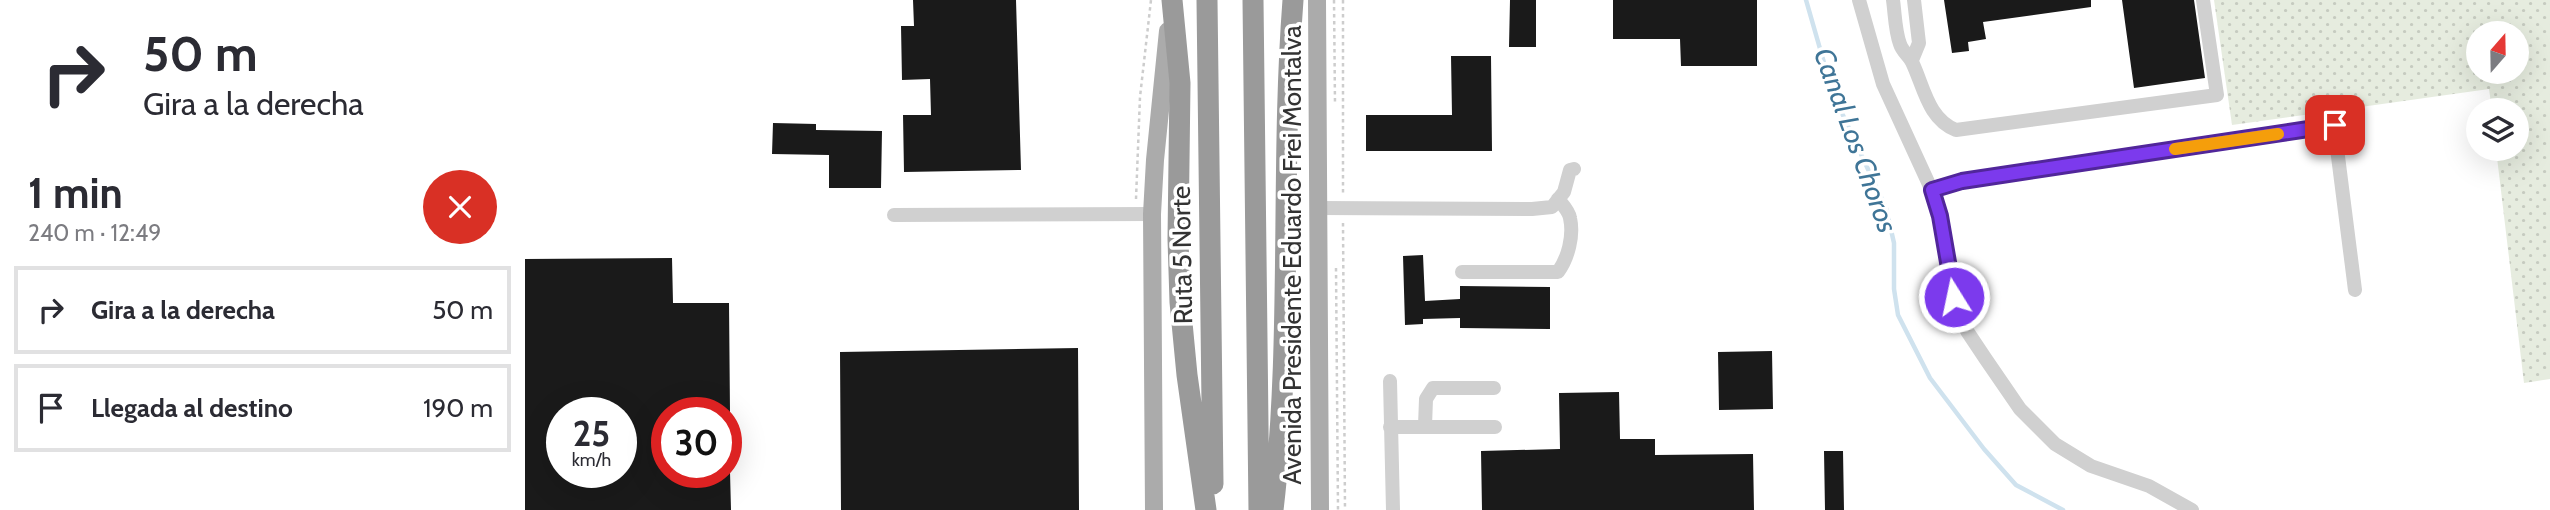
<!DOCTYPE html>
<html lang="es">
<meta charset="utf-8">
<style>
:root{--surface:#fff;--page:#f2f2f3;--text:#2b2b33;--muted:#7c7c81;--line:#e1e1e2}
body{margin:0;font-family:Cabin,sans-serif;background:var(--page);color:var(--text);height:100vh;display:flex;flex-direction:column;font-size:26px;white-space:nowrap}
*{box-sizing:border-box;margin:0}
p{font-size:23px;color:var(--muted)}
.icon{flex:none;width:38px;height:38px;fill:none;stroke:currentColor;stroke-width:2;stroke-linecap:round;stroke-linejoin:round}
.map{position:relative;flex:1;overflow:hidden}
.sheet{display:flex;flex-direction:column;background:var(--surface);width:525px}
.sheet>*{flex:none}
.hud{background:#fff;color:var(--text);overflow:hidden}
.needle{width:46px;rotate:20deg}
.fabs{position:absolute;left:1941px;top:21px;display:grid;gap:14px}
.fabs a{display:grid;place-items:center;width:63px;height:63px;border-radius:50%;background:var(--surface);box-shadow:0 7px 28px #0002;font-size:35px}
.speed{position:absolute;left:21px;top:397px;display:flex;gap:14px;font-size:35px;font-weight:700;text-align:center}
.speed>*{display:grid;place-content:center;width:91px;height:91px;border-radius:50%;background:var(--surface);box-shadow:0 7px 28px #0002;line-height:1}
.speed small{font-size:18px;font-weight:400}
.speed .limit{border:10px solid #d22;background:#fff;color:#111}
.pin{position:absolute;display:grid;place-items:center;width:60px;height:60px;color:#fff;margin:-30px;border-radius:14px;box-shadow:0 4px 10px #0006}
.me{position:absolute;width:77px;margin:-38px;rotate:350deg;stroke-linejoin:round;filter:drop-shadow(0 0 5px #0008)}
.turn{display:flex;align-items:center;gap:24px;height:147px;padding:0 28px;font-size:32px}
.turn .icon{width:91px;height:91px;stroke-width:2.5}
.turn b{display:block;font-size:49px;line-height:60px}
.round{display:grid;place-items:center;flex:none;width:74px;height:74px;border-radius:37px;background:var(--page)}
.overview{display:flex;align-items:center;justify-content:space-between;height:119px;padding:0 28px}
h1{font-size:42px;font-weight:800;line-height:52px}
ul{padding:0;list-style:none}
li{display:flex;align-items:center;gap:21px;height:88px;margin:0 14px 10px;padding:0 14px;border:4px solid var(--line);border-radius:0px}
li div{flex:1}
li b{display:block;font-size:26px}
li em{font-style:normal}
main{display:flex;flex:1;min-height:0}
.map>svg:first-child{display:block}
</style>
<main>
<section class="sheet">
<div class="hud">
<div class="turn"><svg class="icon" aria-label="right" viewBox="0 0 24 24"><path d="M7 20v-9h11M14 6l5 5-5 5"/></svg><div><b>50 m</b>Gira a la derecha</div></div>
</div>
<div class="overview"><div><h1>1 min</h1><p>240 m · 12:49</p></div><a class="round" style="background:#d93025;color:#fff"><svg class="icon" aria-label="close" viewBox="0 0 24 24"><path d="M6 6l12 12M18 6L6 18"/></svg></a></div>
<ul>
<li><svg class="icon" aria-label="right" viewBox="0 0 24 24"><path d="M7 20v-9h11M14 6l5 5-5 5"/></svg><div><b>Gira a la derecha</b></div><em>50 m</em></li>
<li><svg class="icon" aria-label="arrive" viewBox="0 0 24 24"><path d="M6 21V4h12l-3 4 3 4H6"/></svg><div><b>Llegada al destino</b></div><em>190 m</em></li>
</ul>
</section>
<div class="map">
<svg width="2025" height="510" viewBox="0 0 2025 510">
<defs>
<pattern id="green-dots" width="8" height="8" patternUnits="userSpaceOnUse" patternTransform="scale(1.75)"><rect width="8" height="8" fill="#e6ecdf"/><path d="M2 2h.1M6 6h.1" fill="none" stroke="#c6cbc0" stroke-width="1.8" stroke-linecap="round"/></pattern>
</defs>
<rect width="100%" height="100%" fill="#fff"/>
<path fill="url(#green-dots)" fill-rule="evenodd" d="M1689 0H2025V379L1999 383 1971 149H1992V110H1967L1964 89 1707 125ZM1953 33H1992V72H1953Z"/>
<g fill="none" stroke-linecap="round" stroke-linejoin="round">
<path stroke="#cfe2ee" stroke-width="4.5" d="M1281 0 1306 87 1316 111 1361 208 1369 243V289L1373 315 1405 378 1459 449 1491 485 1538 510"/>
</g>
<path fill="#1a1a1a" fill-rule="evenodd" d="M388 0H491L496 170 379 172 378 115H406L405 79 377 80 376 26H389Z
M985 0H1011V47H984Z
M1088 0H1232V66H1156L1155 39H1088Z
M1419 0H1566V7L1458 22 1461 39 1443 42 1444 51 1427 53Z
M1597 0H1669L1680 78 1609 88Z
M926 56H966L967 151H841V115H927Z
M248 123 291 124V130L357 131 356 188H304V155L247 154Z
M898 255 900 301 935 299V286L1025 287V329L935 328V318L898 319V324L880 325 878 256Z
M147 258 148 303H204L205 413H142V472H205L206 510H0V259ZM37 413H96V472H37Z
M553 348 554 510H316L315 352Z
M1247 351 1248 409 1194 410 1193 352Z
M1094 392 1095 439H1130V455L1228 454 1229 510H957L956 451 1035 449 1034 393Z
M1299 451H1318L1319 510H1300Z"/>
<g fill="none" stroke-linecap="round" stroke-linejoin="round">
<path stroke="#cdcdcd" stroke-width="2.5" stroke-dasharray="3.5 3.5" stroke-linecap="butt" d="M809 0 810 104
M818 0V195
M611 199 615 97 626 0
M818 223 820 510
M811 268 813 510"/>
<path stroke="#d0d0d0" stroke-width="14" d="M1334 0 1358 84 1408 193 1415 216 1432 308 1442 331 1460 358 1495 409 1530 444 1566 466 1624 486 1667 510
M1368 0C1370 14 1370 31 1375 44 1377 51 1384 56 1387 62 1399 87 1403 119 1431 130L1692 95 1678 0
M1387 60 1394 43 1389 0
M1407 190 1437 181 1809 125 1830 290
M793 208 1007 209 1027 207 1039 192 1045 170 1049 169
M369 215 627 214
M937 272H1033C1043 258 1049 236 1045 218 1044 211 1037 204 1033 199
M865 381 868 510
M900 426 901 399 908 388H969
M865 427H970"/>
<path stroke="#ababab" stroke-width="18" d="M792 0 795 510
M629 510 627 214 630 160 643 31"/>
<path stroke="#9a9a9a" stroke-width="21" d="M647 0 655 83 653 239 655 302 662 375 681 510
M682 0 688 484
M728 0 734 510
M748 510C768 340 755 170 768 0"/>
</g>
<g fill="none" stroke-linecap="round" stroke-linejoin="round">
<defs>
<path id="route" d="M1429 297 1415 216 1407 190 1437 181 1810 125"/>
</defs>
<use href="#route" stroke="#51269a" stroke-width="18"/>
<use href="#route" stroke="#7c3aed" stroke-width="12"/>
<path stroke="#f59e0b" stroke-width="12" d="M1650 149 1753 134"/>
</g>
<g text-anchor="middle" stroke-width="7" stroke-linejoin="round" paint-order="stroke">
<g font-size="26" fill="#333" stroke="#fff">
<text transform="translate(657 255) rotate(-91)" y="9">Ruta 5 Norte</text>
<text transform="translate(767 255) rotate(-90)" y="9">Avenida Presidente Eduardo Frei Montalva</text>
</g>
<g font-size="28" font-style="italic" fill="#3f7597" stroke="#fff">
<text transform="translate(1331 140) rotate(70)" y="10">Canal Los Choros</text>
</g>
</g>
</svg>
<div class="fabs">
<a><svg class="needle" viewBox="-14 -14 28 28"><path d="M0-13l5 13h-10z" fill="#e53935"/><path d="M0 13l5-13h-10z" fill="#7c7c81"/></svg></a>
<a><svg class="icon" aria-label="layers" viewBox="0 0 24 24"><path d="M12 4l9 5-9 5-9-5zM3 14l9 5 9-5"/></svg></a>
</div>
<div class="speed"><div>25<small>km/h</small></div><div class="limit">30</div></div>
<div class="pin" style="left:1810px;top:125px;background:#d93025"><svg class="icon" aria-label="arrive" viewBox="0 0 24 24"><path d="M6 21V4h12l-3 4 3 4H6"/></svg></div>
<svg class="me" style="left:1429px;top:297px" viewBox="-20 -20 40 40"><circle r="17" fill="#7c3aed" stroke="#fff" stroke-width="3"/><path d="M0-11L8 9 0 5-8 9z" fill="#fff"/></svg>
</div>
</main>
